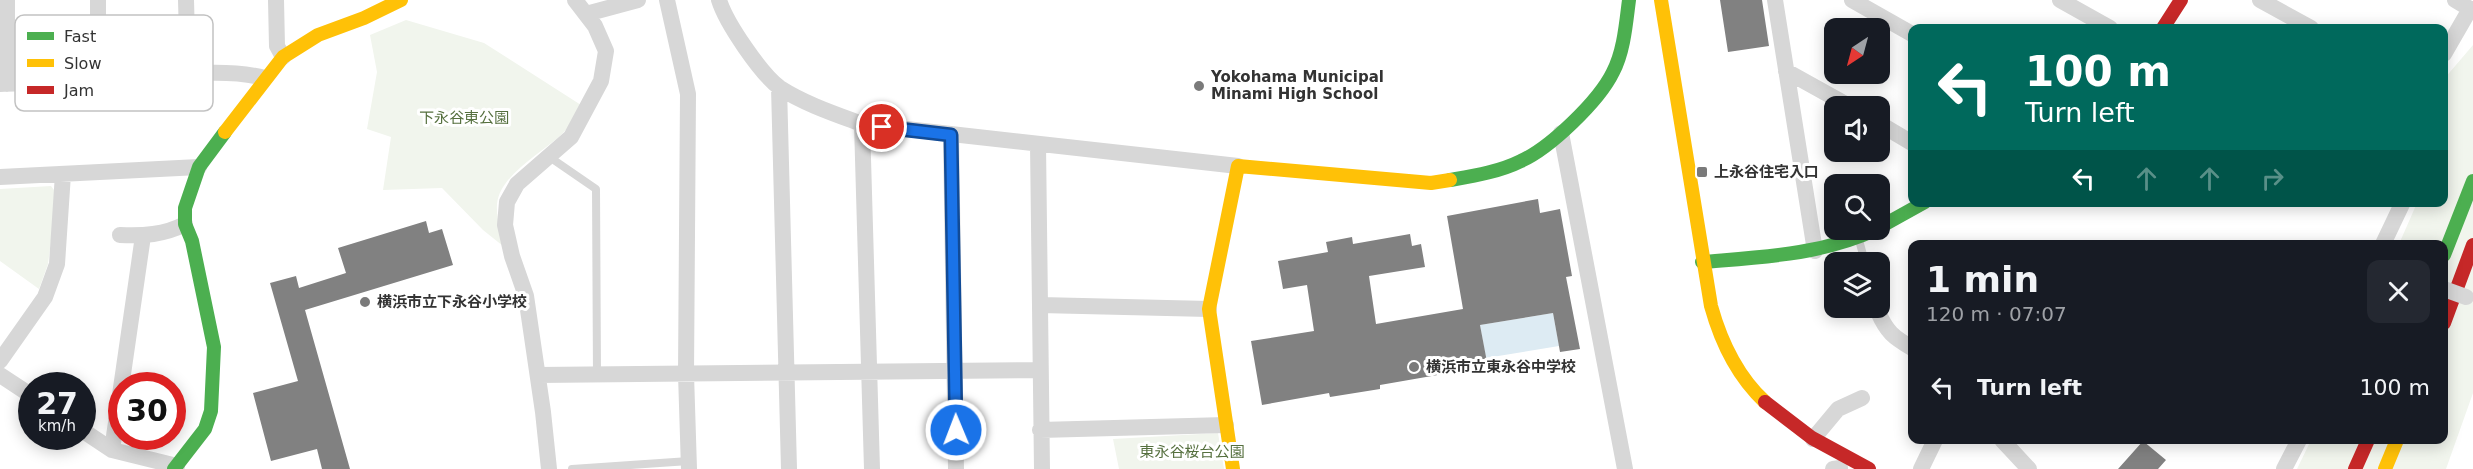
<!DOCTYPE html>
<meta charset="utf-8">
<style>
:root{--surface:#171b24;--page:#242831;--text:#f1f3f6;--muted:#9ea1a6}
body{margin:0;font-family:"DejaVu Sans","Noto Sans JP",sans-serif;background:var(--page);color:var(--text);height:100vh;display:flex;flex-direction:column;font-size:22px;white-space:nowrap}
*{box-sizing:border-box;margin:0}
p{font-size:20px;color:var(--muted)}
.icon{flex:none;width:33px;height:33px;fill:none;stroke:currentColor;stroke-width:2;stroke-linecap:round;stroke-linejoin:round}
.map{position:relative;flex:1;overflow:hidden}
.drawer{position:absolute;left:1908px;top:240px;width:540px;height:204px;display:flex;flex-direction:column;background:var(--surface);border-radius:12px;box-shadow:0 3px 15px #0003}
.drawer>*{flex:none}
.top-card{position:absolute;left:1908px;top:24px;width:540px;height:183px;border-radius:12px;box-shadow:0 3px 15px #0003;background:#00695c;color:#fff;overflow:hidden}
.needle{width:39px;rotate:216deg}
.buttons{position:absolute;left:1824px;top:18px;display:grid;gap:12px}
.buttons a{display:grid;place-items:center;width:66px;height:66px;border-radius:12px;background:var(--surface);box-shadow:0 3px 15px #0003;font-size:30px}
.speed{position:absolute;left:18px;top:372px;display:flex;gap:12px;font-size:30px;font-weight:700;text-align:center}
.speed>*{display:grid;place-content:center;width:78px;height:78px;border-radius:50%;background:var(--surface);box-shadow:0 3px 15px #0003;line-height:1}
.speed small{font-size:15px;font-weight:400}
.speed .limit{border:9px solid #d22;background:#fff;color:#111}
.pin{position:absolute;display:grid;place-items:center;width:51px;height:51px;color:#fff;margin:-26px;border:3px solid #fff;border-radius:50%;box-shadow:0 2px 6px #0007}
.me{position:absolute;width:66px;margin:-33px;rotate:359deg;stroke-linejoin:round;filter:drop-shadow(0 0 4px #0008)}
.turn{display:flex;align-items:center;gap:21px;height:126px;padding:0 18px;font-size:27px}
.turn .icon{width:78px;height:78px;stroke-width:2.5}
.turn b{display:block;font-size:42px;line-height:51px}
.lanes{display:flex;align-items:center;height:57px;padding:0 18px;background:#0003;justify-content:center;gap:30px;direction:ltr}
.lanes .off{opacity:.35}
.round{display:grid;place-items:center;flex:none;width:63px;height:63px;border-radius:12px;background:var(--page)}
.head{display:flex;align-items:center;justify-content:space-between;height:102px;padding:0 18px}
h1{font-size:36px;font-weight:700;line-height:45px}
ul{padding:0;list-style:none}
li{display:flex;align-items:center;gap:18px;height:90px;padding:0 18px}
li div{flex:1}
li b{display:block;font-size:22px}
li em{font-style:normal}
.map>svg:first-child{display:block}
</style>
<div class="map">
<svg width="2473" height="469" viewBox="0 0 2473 469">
<rect width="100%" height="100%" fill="#fff"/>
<path fill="#f1f5ed" d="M406 20 484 43 581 105C576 115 571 125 563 133 544 152 500 174 497 204 496 218 501 232 503 246L483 230 442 188 383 190 391 137 367 129 377 72 370 35Z
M2473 45V393L2446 469H2297L2311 440H2444V244H2399L2417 203 2444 202V79Z
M51 186 57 194 48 264 39 289 0 261V189Z
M1218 433 1224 469H1119L1113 439Z"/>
<path fill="#ddebf3" d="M1553 313 1559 346 1486 358 1480 325Z"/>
<path fill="#818181" d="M1720 0H1762L1769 46 1728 52Z
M1538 199 1540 213 1560 209 1572 276 1566 277 1580 349 1560 352 1553 313 1480 325 1487 362 1448 368 1449 373 1380 385V389L1330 397 1329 393 1262 405 1251 341 1314 331 1307 285 1283 289 1278 261 1328 252 1326 242 1352 237 1353 244 1410 234 1412 246 1421 244 1425 267 1369 276 1376 324 1463 309 1447 216Z
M426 221 429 233 442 229 453 265 305 310 350 469H322L317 449 271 461 253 393 298 381 270 283 296 276 299 288 346 273 338 248Z
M2143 441 2166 460 2158 469H2118Z"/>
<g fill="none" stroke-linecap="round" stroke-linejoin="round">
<path stroke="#d7d7d7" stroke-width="8" d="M548 156 596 189 597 375
M1859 240 1865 262
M572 469 689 461"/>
<path stroke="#d7d7d7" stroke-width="16" d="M186 0 188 74
M276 0 277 46 283 57
M667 0 688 94 686 374 689 469
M719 0C726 23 761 74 780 88 805 104 835 114 862 124L1238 166
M1775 0 1815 251
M1852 0 1912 34
M2060 0 2110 28
M2260 0 2311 28
M2455 0 2470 9
M586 14 638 0
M2444 54 2470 9H2473
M1786 71 1849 106
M98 81V0
M0 84C41 82 83 82 124 79 168 76 222 67 265 78
M7 84V0
M779 87 789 469
M862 124 872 469
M1880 124 1912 143
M1561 133 1625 469
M951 135 956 469
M1038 144 1042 469
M0 177 199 167
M120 235C143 236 164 235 185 224
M2383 244 2403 202
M1040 305 1209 309
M1878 312C1887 332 1893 337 1912 348
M0 361 45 297 57 264 63 174
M0 375 32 396
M538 375 1040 370
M82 430 112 450 177 466
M1040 430 1226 425
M1813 439 1838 409 1862 398
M2002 440 2029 469
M112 450 143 236
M549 469 543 412 526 296 512 256 505 225 507 202 517 184 571 137 601 81 606 51 595 26 575 0
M1833 469 1840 468
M1921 469 1935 440
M2284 469 2299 440"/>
<path stroke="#4caf50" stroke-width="14" d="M1450 180C1473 176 1499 172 1521 161 1550 148 1599 101 1613 72 1624 51 1626 23 1629 0
M1880 227 1925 202
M2444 255 2473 181
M1702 262C1762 257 1820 255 1875 230
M174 469 205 429 211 411 214 347 192 241 185 224V208L199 167 225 132"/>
<path stroke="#ffc107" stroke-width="14" d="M1661 0 1711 306C1721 342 1737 376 1765 402
M225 132 283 57 318 35 364 18 401 0
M1233 469 1209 309 1238 166 1431 183 1450 180
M2385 469 2397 440"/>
<path stroke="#c62828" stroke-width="14" d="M2163 28 2181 0
M2444 323 2473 245
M1765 402 1812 438 1869 469
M2355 469 2368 440"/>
<path stroke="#d7d7d7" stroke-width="16" d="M2444 289 2466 297"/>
</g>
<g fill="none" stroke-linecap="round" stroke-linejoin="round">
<defs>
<path id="route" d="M882 127 951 135 956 430"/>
</defs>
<use href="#route" stroke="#114b97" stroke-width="15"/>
<use href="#route" stroke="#1a73e8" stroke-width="10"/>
</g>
<g fill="#7a7a7a" stroke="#fff" stroke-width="2">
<circle cx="1199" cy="86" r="6"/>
<rect x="1696" y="166" width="12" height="12" rx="3"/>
<circle cx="365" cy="302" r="6"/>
<circle cx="1414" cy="367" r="6"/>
</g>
<g text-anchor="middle" stroke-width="6" stroke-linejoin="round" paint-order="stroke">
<g font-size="15" font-weight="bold" fill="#333" stroke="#fff" text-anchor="start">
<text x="1211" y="82">Yokohama Municipal<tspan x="1211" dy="17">Minami High School</tspan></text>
<text x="1714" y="177">上永谷住宅入口</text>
<text x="377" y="307">横浜市立下永谷小学校</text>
<text x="1426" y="372">横浜市立東永谷中学校</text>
</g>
<g font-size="15" fill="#56703f" stroke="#fff">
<text x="464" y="123">下永谷東公園</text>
<text x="1192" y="457">東永谷桜台公園</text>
</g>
</g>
<rect x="15" y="15" width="198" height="96" rx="9" fill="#fff" stroke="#c2c2c2" stroke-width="1.5"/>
<rect x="27" y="32" width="27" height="8" fill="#4caf50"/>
<rect x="27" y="59" width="27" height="8" fill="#ffc107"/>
<rect x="27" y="86" width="27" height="8" fill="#c62828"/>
<g font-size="16" fill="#333">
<text x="64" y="42">Fast</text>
<text x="64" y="69">Slow</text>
<text x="64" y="96">Jam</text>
</g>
</svg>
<div class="buttons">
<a><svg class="needle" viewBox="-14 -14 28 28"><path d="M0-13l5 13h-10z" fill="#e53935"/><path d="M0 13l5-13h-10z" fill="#9ea1a6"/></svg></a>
<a><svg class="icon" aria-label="sound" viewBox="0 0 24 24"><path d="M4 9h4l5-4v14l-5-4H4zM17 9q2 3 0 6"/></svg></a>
<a><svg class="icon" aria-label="search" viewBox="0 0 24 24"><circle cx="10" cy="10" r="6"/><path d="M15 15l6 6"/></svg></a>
<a><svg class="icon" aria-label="layers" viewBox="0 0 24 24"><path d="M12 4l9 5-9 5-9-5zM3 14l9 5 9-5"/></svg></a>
</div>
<div class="speed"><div>27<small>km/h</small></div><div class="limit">30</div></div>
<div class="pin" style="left:882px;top:127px;background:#d93025"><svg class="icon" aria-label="arrive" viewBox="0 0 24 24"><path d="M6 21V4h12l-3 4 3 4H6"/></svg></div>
<svg class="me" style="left:956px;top:430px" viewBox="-20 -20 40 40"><circle r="17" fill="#1a73e8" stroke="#fff" stroke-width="3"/><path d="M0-11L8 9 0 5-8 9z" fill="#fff"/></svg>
<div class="top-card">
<div class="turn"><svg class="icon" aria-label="left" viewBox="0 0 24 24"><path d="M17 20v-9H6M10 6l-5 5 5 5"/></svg><div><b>100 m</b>Turn left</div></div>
<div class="lanes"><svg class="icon" aria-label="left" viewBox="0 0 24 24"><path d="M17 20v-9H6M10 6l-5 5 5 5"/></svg><svg class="icon off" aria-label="ahead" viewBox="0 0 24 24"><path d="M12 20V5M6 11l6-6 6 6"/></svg><svg class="icon off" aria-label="ahead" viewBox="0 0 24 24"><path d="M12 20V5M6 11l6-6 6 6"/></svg><svg class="icon off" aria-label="right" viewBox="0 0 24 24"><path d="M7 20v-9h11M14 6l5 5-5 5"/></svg></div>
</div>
<section class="drawer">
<div class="head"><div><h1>1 min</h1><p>120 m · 07:07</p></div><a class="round"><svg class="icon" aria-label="close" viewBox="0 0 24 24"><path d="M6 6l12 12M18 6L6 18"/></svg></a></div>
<ul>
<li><svg class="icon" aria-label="left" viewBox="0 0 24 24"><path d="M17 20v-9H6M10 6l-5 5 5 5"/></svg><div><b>Turn left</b></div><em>100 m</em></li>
</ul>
</section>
</div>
